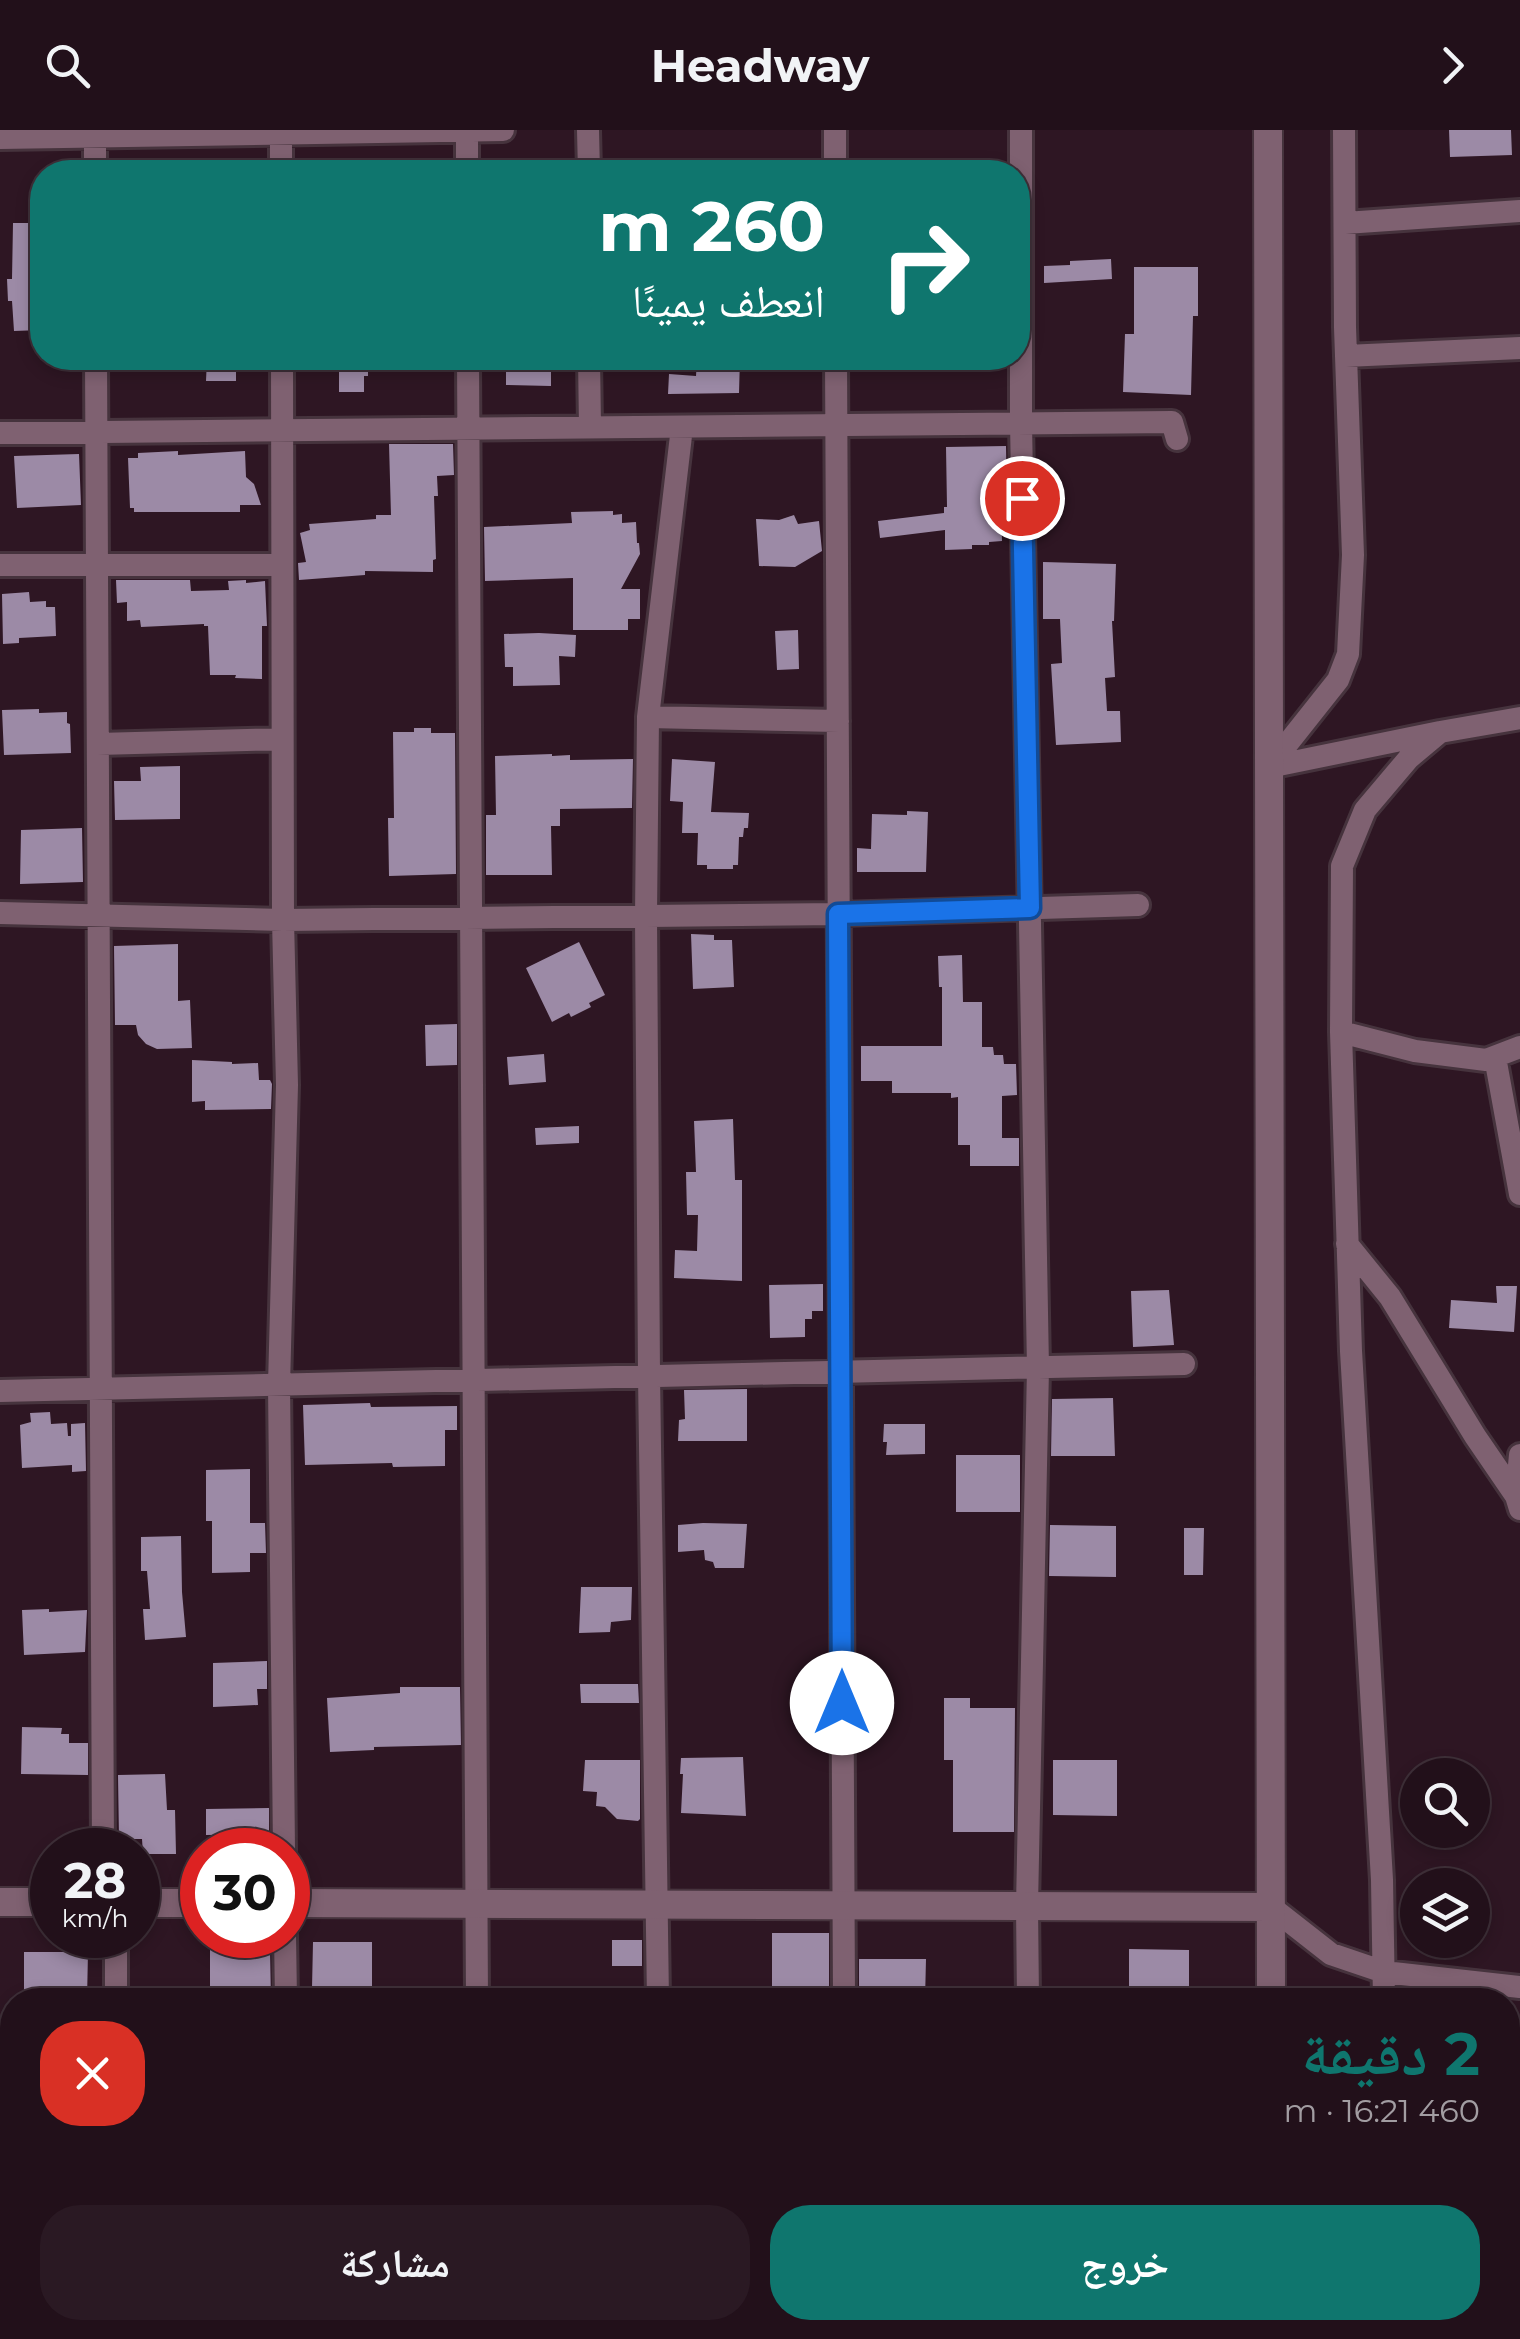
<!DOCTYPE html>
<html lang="ar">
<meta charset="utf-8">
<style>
:root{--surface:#22101a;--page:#2a1923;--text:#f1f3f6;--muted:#a29da2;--line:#3f3039;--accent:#0f766e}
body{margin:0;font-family:Montserrat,"Noto Naskh Arabic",sans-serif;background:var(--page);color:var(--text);direction:rtl;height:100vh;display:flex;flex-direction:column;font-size:38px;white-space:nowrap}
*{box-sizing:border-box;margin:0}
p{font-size:32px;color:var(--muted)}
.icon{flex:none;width:55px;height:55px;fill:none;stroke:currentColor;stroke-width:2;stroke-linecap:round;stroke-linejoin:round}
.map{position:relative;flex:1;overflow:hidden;direction:ltr}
.side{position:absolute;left:0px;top:1858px;width:1520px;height:352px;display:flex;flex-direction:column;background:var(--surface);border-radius:40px 40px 0 0;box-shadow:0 5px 15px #0003,0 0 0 2px var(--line);direction:rtl}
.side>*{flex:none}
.top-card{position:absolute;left:30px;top:30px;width:1000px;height:210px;border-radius:40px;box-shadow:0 5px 15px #0003,0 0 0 2px var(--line);direction:rtl;background:#0f766e;color:#fff;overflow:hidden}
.controls{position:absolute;left:1400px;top:1628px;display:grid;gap:20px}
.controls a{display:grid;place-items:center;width:90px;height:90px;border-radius:50%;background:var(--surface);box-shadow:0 5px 15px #0003,0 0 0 2px var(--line);font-size:50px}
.speed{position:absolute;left:30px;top:1698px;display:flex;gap:20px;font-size:50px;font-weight:700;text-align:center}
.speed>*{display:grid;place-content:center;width:130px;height:130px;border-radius:50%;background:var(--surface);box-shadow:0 5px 15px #0003,0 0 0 2px var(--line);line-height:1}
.speed small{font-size:25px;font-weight:400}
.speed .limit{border:15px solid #d22;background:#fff;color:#111}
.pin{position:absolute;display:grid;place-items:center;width:85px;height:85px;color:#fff;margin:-42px;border:5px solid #fff;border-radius:50%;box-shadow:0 2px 10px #0007}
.me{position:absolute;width:110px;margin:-55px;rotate:0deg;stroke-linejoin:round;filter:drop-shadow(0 0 8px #0008)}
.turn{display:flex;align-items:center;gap:35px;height:210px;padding:0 40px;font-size:45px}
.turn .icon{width:130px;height:130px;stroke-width:2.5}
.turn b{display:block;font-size:70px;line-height:85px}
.round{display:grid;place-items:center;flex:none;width:105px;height:105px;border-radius:40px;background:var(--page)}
.headline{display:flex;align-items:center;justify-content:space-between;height:170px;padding:0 40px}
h1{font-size:60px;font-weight:700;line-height:75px;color:var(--accent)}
.primary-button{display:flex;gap:20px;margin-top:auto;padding:20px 40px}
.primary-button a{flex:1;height:115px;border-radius:40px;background:var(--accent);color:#fff;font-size:40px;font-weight:700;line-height:115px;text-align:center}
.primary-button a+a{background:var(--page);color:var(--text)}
header{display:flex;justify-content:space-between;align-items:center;height:130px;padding:0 40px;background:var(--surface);font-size:45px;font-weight:700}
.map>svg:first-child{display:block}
</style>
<header><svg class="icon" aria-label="forward" viewBox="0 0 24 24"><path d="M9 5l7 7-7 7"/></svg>Headway<svg class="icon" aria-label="search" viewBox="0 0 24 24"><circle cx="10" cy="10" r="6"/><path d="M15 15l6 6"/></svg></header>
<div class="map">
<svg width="1520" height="2209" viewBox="0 0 1520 2209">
<rect width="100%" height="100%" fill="#2e1623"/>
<path fill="#9c8aa6" d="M1449 0H1511L1512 25 1450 27Z
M13 93H42V200L14 201 12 171H8L7 149H12Z
M1111 129 1112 149 1044 153V136L1070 135V131Z
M1134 137H1198V186H1193L1191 265 1123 262 1125 204H1134Z
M207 228H236V251H206Z
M339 228H368V246H364V262H339Z
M506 228H551V256L506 255Z
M697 228H740L739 263 668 264 669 244 696 246Z
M389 314H453L454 345 437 346 438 366H434L436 429 433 430V442L365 441V445L299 450 298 433 306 432 300 403 310 400 309 394 376 389V385H391Z
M1006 316 1007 372H1001L1002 411 989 412V415H972V419L945 420V400L880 408 878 391 944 383V377H947L946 317Z
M178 321V325L245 321 246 347 254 354 261 375H240V382H134V378H130L128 328H138V323Z
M79 324 81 375 17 378 14 326Z
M613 381V385L622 384V393L636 392 637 413H639L640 424 621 459H640V489H628V500H573V448L485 451 484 397 572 393 571 382Z
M794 385 798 394 819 391 822 421 795 437 759 436 756 389 779 390Z
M1043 432 1116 434 1114 491H1112L1115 547 1105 548 1107 581H1120L1121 612 1056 615 1051 534 1062 533 1060 489H1043Z
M116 450H190L191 461 229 460 228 451 246 450V453L265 451 267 496H262V549L235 548 236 545H210L208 496H204V494L141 497 140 490 127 491V472L117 473Z
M29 462 30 472 46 471V477H55L56 506 19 508V513L3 514 2 464Z
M798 500 799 539 777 540 775 501Z
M539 503 576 505 575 527 559 526 560 555 513 556V537H505L504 504Z
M39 579V583L67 582V593L70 594 71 623 4 625 2 580Z
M414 598H431V603H455L456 744 389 746 388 688H394L393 602H414Z
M552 624V626L570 625V630L633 629 632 678 560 679V696H551L552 745H486V685H496L495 626Z
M672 629 715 632 711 682 749 683 748 698H744L743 707H739L738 735H733V739H707V735H697L698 703H682L683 672 670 671Z
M180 636V689L115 690 114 651H141L140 637Z
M907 681 928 682 926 742H857V718L871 719 872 684 907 685Z
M82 698 83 752 20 754 21 700Z
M691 804 714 805V810H732L734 857 693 859Z
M579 812 605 865 589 873 591 877 571 887 569 883 552 892 526 838Z
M178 814V871L190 870 192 918 157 919 146 914 138 905 136 895H115L114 816Z
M962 825 963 872H982V917H993L994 925H1003L1004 934H1016L1017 965 1002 966V1008H1019V1036H970V1015H958V967L951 968V963H892V951H861V916H942V857H939L938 826Z
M457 894V935L426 936 425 895Z
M544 924 546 952 509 955 507 927Z
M192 930 232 932V934L258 933 259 950H270L272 954 271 979 205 980V971L192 972Z
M733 989 735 1050H742V1151L674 1148 675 1120 697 1121 698 1085H687L686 1042H696L694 991Z
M579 996V1013L536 1015 535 998Z
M823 1154V1181H812V1189H805V1207L770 1208 769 1155Z
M1496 1156H1517L1514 1202 1449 1198 1451 1170 1497 1173Z
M1169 1160 1174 1215 1133 1217 1131 1161Z
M747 1259V1311H678L679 1290 685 1289 684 1260Z
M1113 1268 1115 1326H1051L1052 1269Z
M370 1273 371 1277 457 1276V1300H445V1336L393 1337 392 1333 305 1335 303 1275Z
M50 1282 51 1294 67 1293 68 1306H71V1294L85 1293 86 1341 72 1342V1335L22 1338 20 1295 31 1292 30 1283Z
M884 1294H925V1324L886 1325 887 1312H883Z
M956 1325H1020V1382H956Z
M250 1339V1393H265L266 1423H250V1442L212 1443V1391H206V1340Z
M703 1393 747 1394 744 1438H715L713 1432 705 1430 704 1420 678 1422V1395Z
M1050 1395 1116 1396V1447L1049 1446Z
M1184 1398H1204L1203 1445H1184Z
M181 1406 182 1462 186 1507 145 1510 143 1479H150L147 1441H141V1407Z
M581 1457H632L631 1490 611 1492 610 1502 579 1503Z
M49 1479V1482L87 1480 85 1522 24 1525 22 1480Z
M267 1531V1559H257L258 1575 213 1577V1533Z
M580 1554H638L639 1573H581Z
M400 1557H460L461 1615 374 1617V1620L330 1622 327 1568 400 1563Z
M944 1568H970V1578H1015L1014 1702H953V1630H944Z
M22 1597 62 1598 61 1604H69V1613H88V1645L21 1644Z
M743 1627 746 1686 681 1683 683 1644H680L681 1628Z
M585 1630H640V1689L638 1691 617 1689 605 1677 596 1676 597 1662 583 1661Z
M1053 1630H1117V1686L1053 1685Z
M165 1644 167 1680H175L176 1724H143L142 1709H119L118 1645Z
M269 1678V1704L206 1705V1679Z
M772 1803H829V1861H772Z
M612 1810H642V1836H612Z
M313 1812H372V1858H312Z
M210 1818H270L271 1870H210Z
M1129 1819 1189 1820V1870H1129Z
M24 1822H88L87 1870 24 1869Z
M859 1829H926L925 1870H864L865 1861H859Z"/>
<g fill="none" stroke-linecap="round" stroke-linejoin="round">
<defs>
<path id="minor" d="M95 0V42
M281 0V42
M467 0V42
M588 0 589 42
M835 0V42
M1021 0V293L1038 1238 1027 1776 1028 1870
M0 8 503 0
M1345 93 1520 81
M1346 226 1520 218
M96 228 103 1720
M282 228 283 790 287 955 279 1255 284 1720
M468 228 477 1870
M589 228 590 297
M836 228 844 1870
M0 303 1172 292 1177 309
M0 435H281
M648 587 838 591
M98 614 282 609
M1269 637 1338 550 1348 524 1353 425 1345 197 1344 0
M1269 637 1440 602 1520 588
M0 783 283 790 839 784 1138 775
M1341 902 1415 921 1486 930 1520 917
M1495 927 1520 1064
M1347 1114 1390 1167 1475 1306 1516 1366 1520 1379
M0 1261 1184 1234
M1520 1325 1516 1366H1520
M1271 1777 1331 1824 1384 1842 1520 1857
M285 1805 286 1870
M116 1870V1805
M658 1870 649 1246 646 786 648 587 682 297
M1384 1870 1382 1750 1351 1221 1341 902 1342 736 1365 680 1409 628 1440 602
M0 2051 12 2052
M479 2198V2209
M662 2198V2209
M845 2198V2209
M1031 2198V2209
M1343 2198V2209
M114 2209V2198
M285 2209V2198"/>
<path id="tertiary" d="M1268 0 1271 1870
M0 1772H52
M138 1773H202
M288 1773 1271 1777
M1272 2198V2209"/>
</defs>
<use href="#minor" stroke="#46333d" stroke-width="28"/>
<use href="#tertiary" stroke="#46333d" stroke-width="32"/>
<use href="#minor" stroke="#7f6171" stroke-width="22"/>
<use href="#tertiary" stroke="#7f6171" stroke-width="28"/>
</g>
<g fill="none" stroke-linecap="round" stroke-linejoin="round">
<defs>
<path id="route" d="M842 1573 838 784 1030 778 1022 368"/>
</defs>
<use href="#route" stroke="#114b97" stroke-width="25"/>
<use href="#route" stroke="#1a73e8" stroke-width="18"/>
</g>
</svg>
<div class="controls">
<a><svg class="icon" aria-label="search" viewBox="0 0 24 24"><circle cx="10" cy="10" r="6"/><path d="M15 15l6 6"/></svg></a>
<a><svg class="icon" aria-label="layers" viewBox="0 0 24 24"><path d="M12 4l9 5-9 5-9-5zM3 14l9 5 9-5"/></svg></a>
</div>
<div class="speed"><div>28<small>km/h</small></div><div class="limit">30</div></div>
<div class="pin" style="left:1022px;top:368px;background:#d93025"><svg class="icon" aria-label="arrive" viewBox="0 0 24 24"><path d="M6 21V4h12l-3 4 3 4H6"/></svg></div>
<svg class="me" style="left:842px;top:1573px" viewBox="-20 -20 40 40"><circle r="19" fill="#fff"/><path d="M0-13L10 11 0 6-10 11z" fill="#1a73e8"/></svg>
<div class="top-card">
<div class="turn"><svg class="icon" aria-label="right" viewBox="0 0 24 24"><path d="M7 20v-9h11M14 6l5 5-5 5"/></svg><div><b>260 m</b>انعطف يمينًا</div></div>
</div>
<section class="side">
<div class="headline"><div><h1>2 دقيقة</h1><p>460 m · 16:21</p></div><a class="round" style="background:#d93025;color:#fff"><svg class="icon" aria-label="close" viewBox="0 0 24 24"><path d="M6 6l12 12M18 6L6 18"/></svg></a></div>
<div class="primary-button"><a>خروج</a><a>مشاركة</a></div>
</section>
</div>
